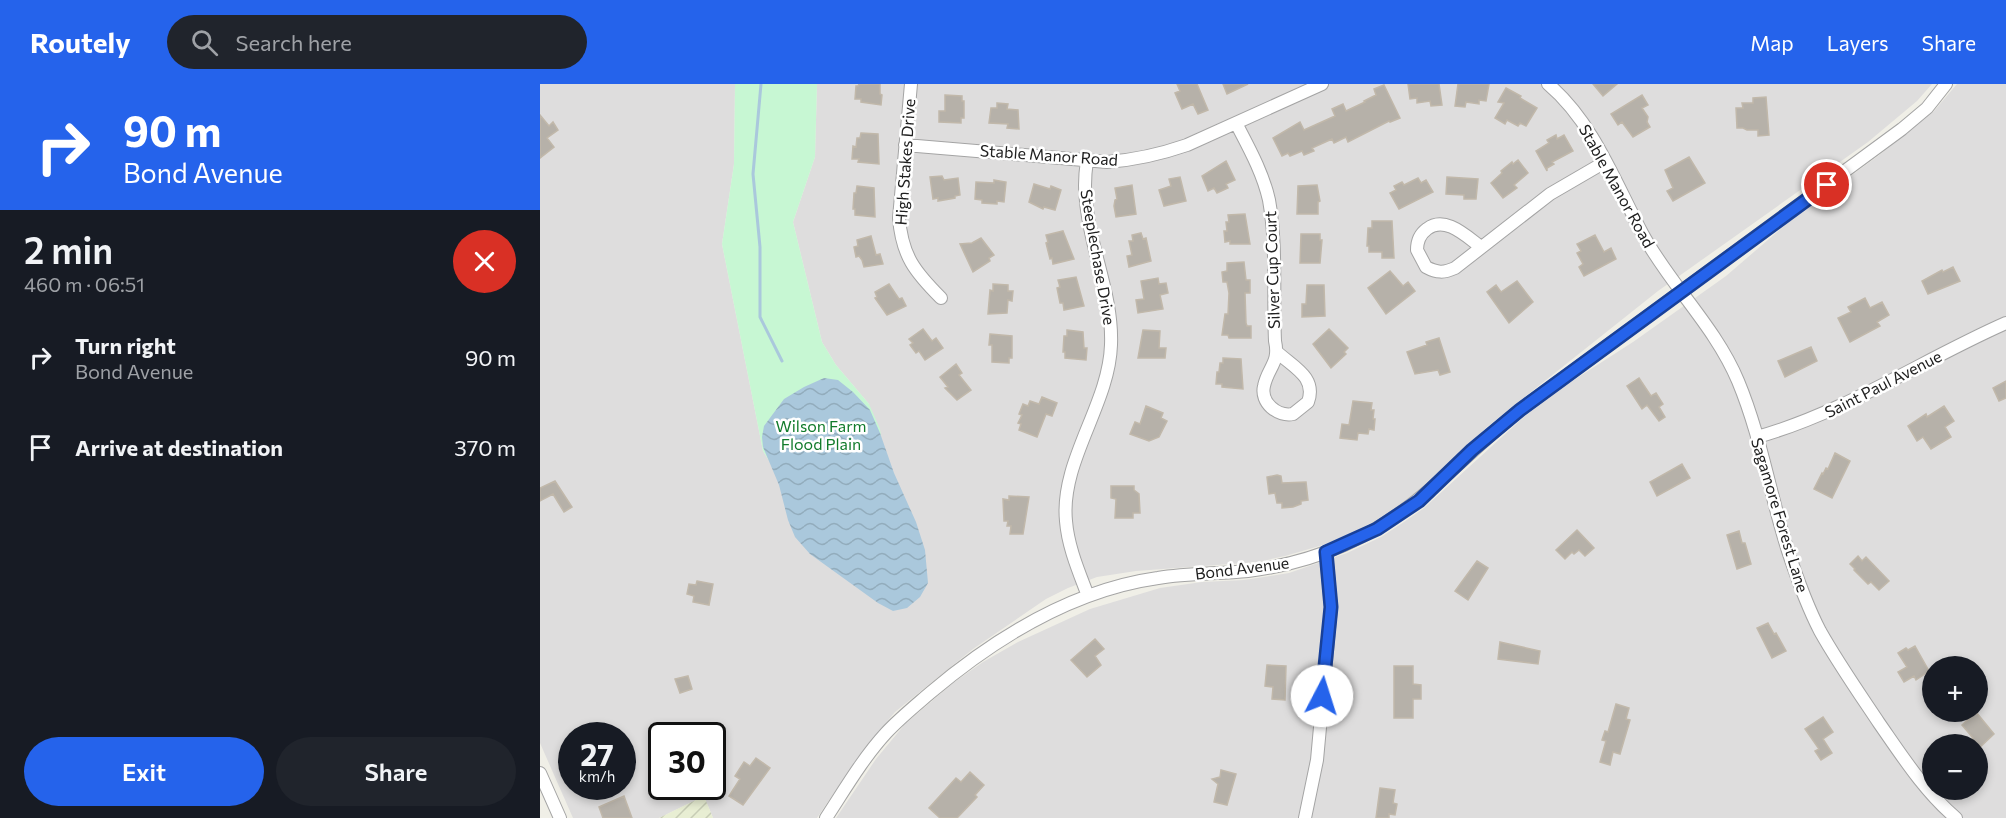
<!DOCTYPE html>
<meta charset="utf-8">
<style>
:root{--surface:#171b24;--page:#20242c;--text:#f1f3f6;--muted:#9ea1a6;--accent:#2563eb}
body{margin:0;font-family:Commissioner,sans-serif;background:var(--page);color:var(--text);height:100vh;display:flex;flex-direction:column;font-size:22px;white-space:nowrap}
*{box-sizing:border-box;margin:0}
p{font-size:20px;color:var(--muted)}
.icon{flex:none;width:33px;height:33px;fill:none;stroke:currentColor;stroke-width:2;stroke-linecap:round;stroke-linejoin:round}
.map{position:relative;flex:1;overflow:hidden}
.side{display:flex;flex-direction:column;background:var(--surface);width:540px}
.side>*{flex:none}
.guide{background:#2563eb;color:#fff;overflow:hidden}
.buttons{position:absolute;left:1382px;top:572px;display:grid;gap:12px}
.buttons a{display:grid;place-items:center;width:66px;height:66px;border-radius:50%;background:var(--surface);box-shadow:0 3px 9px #0003;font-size:30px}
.speed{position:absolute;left:18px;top:638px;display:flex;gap:12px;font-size:30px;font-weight:700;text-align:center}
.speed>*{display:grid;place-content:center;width:78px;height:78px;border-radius:50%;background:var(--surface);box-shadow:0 3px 9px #0003;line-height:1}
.speed small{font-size:15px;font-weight:400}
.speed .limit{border:3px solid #111;border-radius:9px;background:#fff;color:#111}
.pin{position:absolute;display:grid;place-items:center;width:51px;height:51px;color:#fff;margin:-26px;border:3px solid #fff;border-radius:50%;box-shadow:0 2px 6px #0007}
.me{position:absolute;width:66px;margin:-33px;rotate:5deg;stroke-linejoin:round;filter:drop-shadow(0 0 4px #0008)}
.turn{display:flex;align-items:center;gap:21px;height:126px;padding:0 24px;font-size:27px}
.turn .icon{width:78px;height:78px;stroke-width:2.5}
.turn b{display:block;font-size:42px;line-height:51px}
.round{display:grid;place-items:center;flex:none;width:63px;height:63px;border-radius:32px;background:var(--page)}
.headline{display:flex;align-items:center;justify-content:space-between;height:102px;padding:0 24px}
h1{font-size:36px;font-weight:600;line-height:45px}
.primary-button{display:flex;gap:12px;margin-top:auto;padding:12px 24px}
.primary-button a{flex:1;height:69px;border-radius:36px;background:var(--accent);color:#fff;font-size:24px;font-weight:600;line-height:69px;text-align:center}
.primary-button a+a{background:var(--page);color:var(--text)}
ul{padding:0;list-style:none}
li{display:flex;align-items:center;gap:18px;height:90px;padding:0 24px}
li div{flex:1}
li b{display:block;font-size:22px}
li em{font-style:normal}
header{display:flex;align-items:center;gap:36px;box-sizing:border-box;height:84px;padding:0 30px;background:var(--accent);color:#fff}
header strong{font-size:28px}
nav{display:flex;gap:33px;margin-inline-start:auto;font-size:21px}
.search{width:420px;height:54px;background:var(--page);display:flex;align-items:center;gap:15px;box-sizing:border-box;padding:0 21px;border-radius:33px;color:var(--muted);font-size:22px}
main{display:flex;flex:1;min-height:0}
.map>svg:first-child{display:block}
</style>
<header>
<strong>Routely</strong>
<div class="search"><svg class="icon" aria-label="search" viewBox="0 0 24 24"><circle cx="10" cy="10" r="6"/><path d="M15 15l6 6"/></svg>Search here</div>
<nav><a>Map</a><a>Layers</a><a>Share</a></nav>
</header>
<main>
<section class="side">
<div class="guide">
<div class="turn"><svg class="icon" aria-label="right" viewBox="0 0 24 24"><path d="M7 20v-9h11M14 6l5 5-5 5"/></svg><div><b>90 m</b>Bond Avenue</div></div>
</div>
<div class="headline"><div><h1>2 min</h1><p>460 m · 06:51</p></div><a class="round" style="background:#d93025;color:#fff"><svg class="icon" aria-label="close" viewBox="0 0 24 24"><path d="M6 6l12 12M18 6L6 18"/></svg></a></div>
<ul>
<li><svg class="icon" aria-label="right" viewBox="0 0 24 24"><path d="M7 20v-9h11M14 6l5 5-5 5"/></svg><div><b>Turn right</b><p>Bond Avenue</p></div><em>90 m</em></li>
<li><svg class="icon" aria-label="arrive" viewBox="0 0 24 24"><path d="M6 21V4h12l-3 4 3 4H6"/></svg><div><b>Arrive at destination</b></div><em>370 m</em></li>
</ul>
<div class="primary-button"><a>Exit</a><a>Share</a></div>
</section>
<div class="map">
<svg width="1466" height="734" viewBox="0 0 1466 734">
<defs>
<pattern id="farmland-furrows" width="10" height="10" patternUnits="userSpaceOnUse" patternTransform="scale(1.5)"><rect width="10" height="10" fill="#e8eed3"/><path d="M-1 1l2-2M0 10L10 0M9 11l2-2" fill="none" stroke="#c7ccb5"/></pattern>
<pattern id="water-waves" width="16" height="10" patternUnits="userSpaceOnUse" patternTransform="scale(1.5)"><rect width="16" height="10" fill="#aac8dc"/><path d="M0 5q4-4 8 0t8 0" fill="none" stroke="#92acbc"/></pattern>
</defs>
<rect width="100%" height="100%" fill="#f0efe7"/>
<path fill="#dedddd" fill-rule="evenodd" d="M0 0H195L194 80 182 160 223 367 258 423 329 320 296 281 282 258 253 138 275 73 277 0H1392L1377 17 1328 58 1118 207 947 343 894 394 852 427 817 447 783 461 745 472 718 478 596 487 557 493 528 504 506 515 433 565 355 628 323 666 277 734H173L164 712 119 734H33L0 659ZM32 651H82V702H32ZM122 651H172V702H122Z
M1417 0H1466V734H296L336 675 365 640 413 599 443 578 478 558 550 525 620 504 662 498 704 496 749 489 807 469 841 453 861 440 884 424 986 331 1023 303 1093 258 1186 192 1257 131 1338 72 1394 27ZM1392 582H1437V627H1392ZM1392 660H1437V705H1392Z"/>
<path fill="url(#farmland-furrows)" d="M164 712 173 734H119Z"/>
<path fill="#c7f7d3" d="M195 0H277L275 73 253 138 282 258 296 281 329 320 340 345 344 373 258 423 223 367 182 160 194 80Z"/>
<path fill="url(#water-waves)" d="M284 294 298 296 313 308 330 326 340 349 354 389 376 438 385 466 388 499 380 513 367 524 353 527 338 519 270 470 255 453 248 436 239 401 223 363 222 353 224 342 244 315 264 303Z"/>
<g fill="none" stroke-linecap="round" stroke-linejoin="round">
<path stroke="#aac8dc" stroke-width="3" d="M221 0 213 90 220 163V233L242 277"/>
</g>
<path fill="#b6b1a9" stroke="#c1b8aa" stroke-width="1.5" d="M319 0H340V10L342 11 341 21 321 18V15H315L316 2H318Z
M637 0H657L668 26 658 30 653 20 642 25 635 9 640 7Z
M683 0H708L687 10Z
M868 0H899L902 21 891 22 890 17 877 19V14L870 15Z
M918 0H949L946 17 939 16V20L926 18 925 23 915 22Z
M1053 0H1077L1063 12Z
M844 1 860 34 850 38 849 37 808 58 806 53 794 59 792 55 772 64 774 67 764 71 762 67 750 72 748 69 742 72 733 54 760 38 764 46 795 32 792 25 803 20 806 27 825 18 824 17 836 11 834 5Z
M966 4 981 12 980 14 997 24 986 42 980 39 978 42 967 36 965 40 955 34 964 19 958 18Z
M405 11 422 12V17H424V34H421V39L399 38V27H405Z
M1102 11 1108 21 1102 24 1108 33 1107 38 1110 43 1093 53 1082 38 1078 41 1071 30Z
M1226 13 1229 51 1218 52V46H1207L1203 44H1197L1196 24H1203L1202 19H1213V14Z
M457 19 468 20 467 25 478 26 479 45 467 44 468 40 449 39 451 24H457Z
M0 31 9 42 13 38 18 46 7 54 14 63 0 74Z
M321 49 338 50 339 80 318 78 319 75H312L313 62 316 63 317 54H320Z
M1016 51 1017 55 1024 51 1033 67 1012 78 1014 80 1007 84V87L996 67 1009 59 1007 56Z
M1149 73 1165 99 1133 117 1127 107 1133 104 1125 86Z
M978 76 988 89 974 101 977 104 963 114 951 99 962 89 961 87 972 78 973 80Z
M686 77 695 96 686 100 688 104 677 109 674 104 668 107 662 92Z
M402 92 404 96 418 94 420 111 415 112V114L398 117V114L393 115 390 93Z
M640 93 646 117 624 122 619 106 631 102 629 95Z
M907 93 938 95 936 115H924V111L906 110Z
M878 94 881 99 886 96 893 108 859 125 850 109 856 106 854 102 862 98 864 101Z
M454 96 466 98 464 118 457 117V120L442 119V116L435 115 436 98 454 99Z
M494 100 510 105 511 102 521 106 515 126 504 123 503 125 489 118Z
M592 101 596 130 576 133 574 122 575 116 577 115 575 104Z
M777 101 780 117 778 118V130H757L758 102Z
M317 102 334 104 335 133 315 131V125H313L314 109H316Z
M705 130 710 160H690V157L685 158 684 147H687L686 138H689L688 131Z
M832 137H852L854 174H842V168H829V162H827L828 144H832Z
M523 147 534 175 513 180 512 174 510 175 506 159 508 158 506 151Z
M601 149 603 155 606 154 611 177 589 183 587 172 592 171 589 157H593L592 151Z
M761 150H780V156H782L780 179H760Z
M1055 151 1064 168 1071 164 1076 175 1044 192 1039 183 1043 180 1037 169 1041 167 1037 160Z
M331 152 336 171 340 170 343 180 324 183 322 176 319 172 316 173 314 163 318 162 317 156Z
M441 154 454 171 449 174 450 177 433 188 420 160 432 159Z
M704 178 706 196H710V209H705L706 239 707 242H711V254H689L688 251H682L685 230H688L689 209 687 198H683L682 188 687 187V179Z
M1413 183 1420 197 1388 210 1382 197 1402 186 1403 188Z
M850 187 863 202 868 198 875 207 846 230 828 204Z
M536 193 544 222 524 226 523 219H520L517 204 520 203 518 196Z
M618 194 619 200 626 199 628 209 620 211 623 225 598 229 596 216 604 215 601 197Z
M977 197 993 218 969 239 947 208 956 201 961 208Z
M349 200 359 215 362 214 366 222 347 231 335 214 337 213 335 208Z
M453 200 468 201V207H473L472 217 468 216 467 229 448 230 450 206 453 207Z
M767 201H784L785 232 762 233V220H766Z
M1325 214 1330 224 1342 218 1349 231 1337 238 1340 242 1310 258 1298 234 1311 228 1308 223Z
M383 245 392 257 396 254 403 264 385 276 379 267 376 269 370 261 373 259 369 255Z
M789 245 808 264 804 268 806 270 791 284 773 260Z
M527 246 543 248 544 264H547L546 276 525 274V268H523L524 252H527Z
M603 246 620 247 619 264H626L625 274H598Z
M450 250 472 252V274H469V279L452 278V261H449Z
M899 254 910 288 900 291 898 286 875 290 867 268 887 261 886 258Z
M1271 263 1277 277 1245 293 1238 277Z
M683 274 701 275 703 305 682 303V300H676L677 288H679L680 279H683Z
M416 280 422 289 419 291 431 306 417 316 405 304 408 303 400 293Z
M1099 294 1111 312 1116 309 1123 320 1119 323 1125 333 1119 337 1107 321 1102 325 1087 302Z
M1466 297V314L1459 317 1453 304Z
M502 313 517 319 512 332 506 330 497 353 479 346 481 340 478 339 482 331 479 330 483 320 488 322 490 317 499 320Z
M813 317 832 319 831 326H834L833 335H835L834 346 829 345 828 350 818 349 817 356 800 354 802 340 809 341Z
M606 322 623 329 621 334 627 337 619 353 609 357 590 350 595 338 600 340Z
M1404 322 1414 337 1405 343 1411 353 1391 365 1383 353 1377 357 1368 342 1386 330 1387 333Z
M1295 369 1310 377 1292 414 1274 405 1282 389 1283 390 1286 384 1288 385Z
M1142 380 1150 394 1117 412 1110 398Z
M737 391 741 392 742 399 766 398 768 416 761 417V420L753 423 742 424V419H737L735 409 729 410 727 393Z
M15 397 32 423 24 428 13 410 0 417V404Z
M571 402H594V406L599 410 600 429H593V434H575L576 415 571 414Z
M469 412 489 413 483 450H470L471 442H467L468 437H464L463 415 469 416Z
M1037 446 1054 464 1045 472 1039 466 1034 470 1032 468 1025 475 1016 466Z
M1199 447 1202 459H1205L1211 480 1197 485 1187 451Z
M1318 472 1322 477 1326 473 1349 497 1339 506 1331 498 1328 500 1314 486 1315 485 1310 480Z
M937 477 948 484 928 516 915 507Z
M157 497 173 500 169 521 153 518 154 512 147 510 149 500 156 501Z
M1228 539 1234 550 1236 549 1246 567 1232 574 1217 544Z
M555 555 564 565 555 572 561 581 547 593 531 576Z
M960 558 1000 567 998 580 958 575Z
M1375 562 1389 587 1376 596 1374 592 1364 598 1358 588 1367 583 1358 569 1366 564 1368 566Z
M727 581 746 582 745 616 732 615 733 603 725 602Z
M854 582H873V600L881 601V615H873V634H854Z
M148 592 152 605 140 609 135 595Z
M1076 620 1089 624 1086 635 1090 636 1080 670 1073 668 1070 681 1060 678 1066 657 1062 656 1065 647 1068 648Z
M1436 628 1454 650 1437 666V660H1426L1433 654 1422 641Z
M1283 633 1293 648 1283 655 1292 669 1281 676 1275 667 1279 665 1265 645Z
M216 674 230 684 203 721 189 712 200 695 195 692 204 678 210 682Z
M681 686 696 690 687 721 674 718 678 700 672 695 680 693Z
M430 688 444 701 435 711 437 713 417 734H400L389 724 416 694 421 698Z
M840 704 855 706 853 719 857 720 855 731 849 730V734H836Z
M84 712 92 734H63L59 723Z"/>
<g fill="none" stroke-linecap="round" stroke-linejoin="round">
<defs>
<path id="minor" d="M371 0 359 134C362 172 375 188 401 214
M1008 0C1053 38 1075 98 1102 149 1130 201 1175 242 1198 297 1221 352 1230 411 1248 467 1257 494 1267 522 1280 547 1298 579 1319 609 1339 639 1362 672 1385 708 1416 734
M696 39C709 64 723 89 729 116 737 160 733 212 735 257 740 279 728 283 724 302 720 319 738 333 753 330L768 318C777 293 753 283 737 268
M365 61 567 78C595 76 621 70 647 61L782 0
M547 76C545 90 544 103 546 117 550 166 573 211 571 261 569 321 520 377 526 437 528 463 539 488 548 512
M941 163C926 152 905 131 887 145 880 150 877 158 877 166L886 183C897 189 904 189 915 184L1010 110 1065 78
M1217 353C1306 328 1382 276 1466 239
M0 689 20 734
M286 734C305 705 323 674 346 649 360 634 375 622 390 609 455 554 532 506 618 494 648 489 678 490 708 487 741 483 774 474 804 461 876 430 920 374 980 326L1362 45 1387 24 1406 0
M765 734 777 676 791 523 786 468"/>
</defs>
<use href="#minor" stroke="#a4a4a4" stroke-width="14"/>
<use href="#minor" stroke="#fff" stroke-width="12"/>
</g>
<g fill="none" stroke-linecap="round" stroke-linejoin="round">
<defs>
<path id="route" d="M782 612 791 523 786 468 837 445 879 417 932 366 980 326 1287 101"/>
</defs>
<use href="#route" stroke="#184099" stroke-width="15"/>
<use href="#route" stroke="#2563eb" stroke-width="10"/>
</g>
<g text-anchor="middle" stroke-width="5" stroke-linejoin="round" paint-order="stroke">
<g font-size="16" fill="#202020" stroke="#fff">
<text transform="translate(509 71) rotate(4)" y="6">Stable Manor Road</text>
<text transform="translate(365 78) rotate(-86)" y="6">High Stakes Drive</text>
<text transform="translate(1077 102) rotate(61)" y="6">Stable Manor Road</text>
<text transform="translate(558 173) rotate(80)" y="6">Steeplechase Drive</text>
<text transform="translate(732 186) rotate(-92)" y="6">Silver Cup Court</text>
<text transform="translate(1343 300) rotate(-27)" y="6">Saint Paul Avenue</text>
<text transform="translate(1240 431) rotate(73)" y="6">Sagamore Forest Lane</text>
<text transform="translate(702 484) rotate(-7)" y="6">Bond Avenue</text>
</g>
<g font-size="16" fill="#117b2b" stroke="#fff">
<text x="281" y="348">Wilson Farm<tspan x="281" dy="18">Flood Plain</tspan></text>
</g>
</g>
</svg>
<div class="buttons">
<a>+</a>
<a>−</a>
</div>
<div class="speed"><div>27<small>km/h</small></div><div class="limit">30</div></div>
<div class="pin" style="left:1287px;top:101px;background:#d93025"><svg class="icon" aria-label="arrive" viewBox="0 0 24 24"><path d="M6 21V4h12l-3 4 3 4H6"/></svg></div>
<svg class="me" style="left:782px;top:612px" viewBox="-20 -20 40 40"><circle r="19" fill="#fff"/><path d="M0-13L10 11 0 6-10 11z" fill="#2563eb"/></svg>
</div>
</main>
